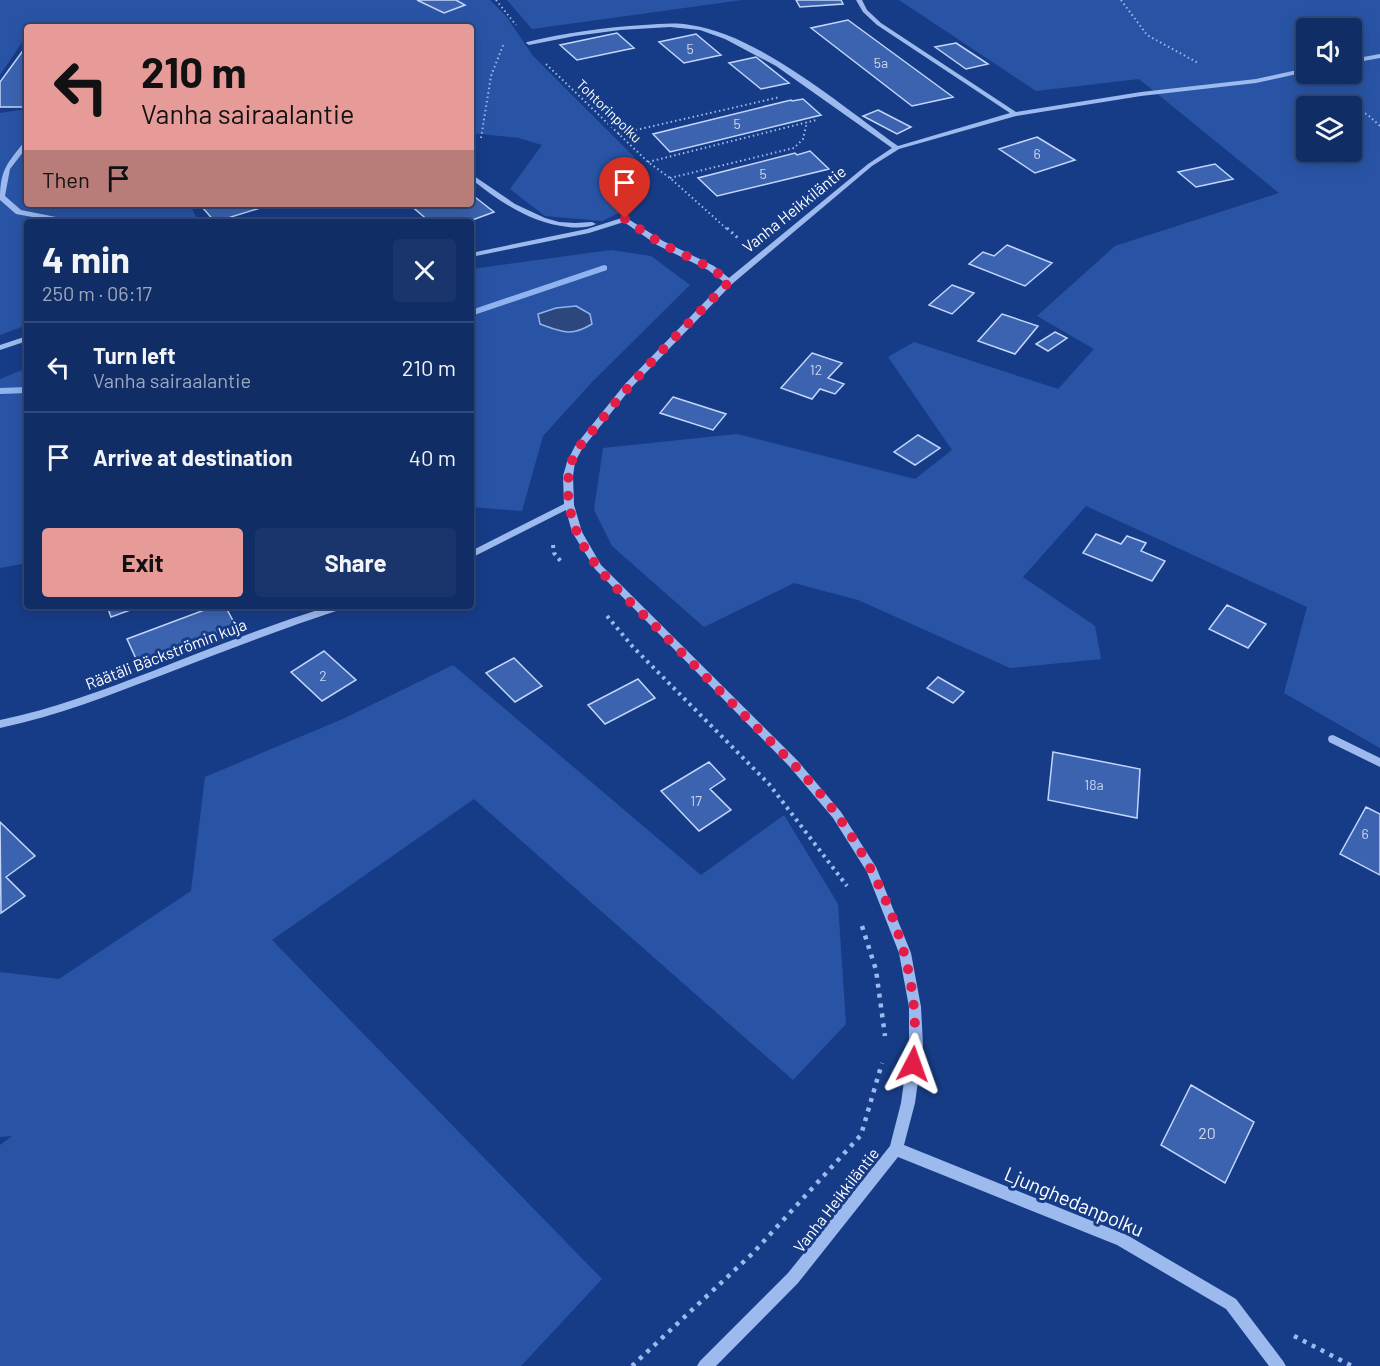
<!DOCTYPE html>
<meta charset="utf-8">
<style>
:root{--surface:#112d65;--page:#1a356b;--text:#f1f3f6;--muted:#9ca8bf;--line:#304979;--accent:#e69b98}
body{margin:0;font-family:Barlow,sans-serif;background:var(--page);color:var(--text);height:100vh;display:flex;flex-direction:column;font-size:22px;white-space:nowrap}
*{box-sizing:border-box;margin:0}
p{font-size:20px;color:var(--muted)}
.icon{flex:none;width:33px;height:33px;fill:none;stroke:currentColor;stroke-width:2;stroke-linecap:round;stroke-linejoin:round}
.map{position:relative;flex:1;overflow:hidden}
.panel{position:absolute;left:24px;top:219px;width:450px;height:390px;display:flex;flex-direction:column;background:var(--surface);border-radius:6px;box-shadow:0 3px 15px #0003,0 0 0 2px var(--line)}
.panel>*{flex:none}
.top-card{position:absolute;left:24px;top:24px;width:450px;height:183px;border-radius:6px;box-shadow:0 3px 15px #0003,0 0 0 2px var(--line);background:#e69b98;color:#111;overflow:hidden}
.buttons{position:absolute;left:1296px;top:18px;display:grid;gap:12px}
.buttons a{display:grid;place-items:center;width:66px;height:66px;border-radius:6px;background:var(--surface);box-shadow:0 3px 15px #0003,0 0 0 2px var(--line);font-size:30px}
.pin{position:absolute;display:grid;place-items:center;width:51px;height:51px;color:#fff;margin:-62px -26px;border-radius:50% 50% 50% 0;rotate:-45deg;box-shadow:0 0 6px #0007}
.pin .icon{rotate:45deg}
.me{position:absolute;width:66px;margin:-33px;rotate:4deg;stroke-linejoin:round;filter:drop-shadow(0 0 4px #0008)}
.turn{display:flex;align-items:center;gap:21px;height:126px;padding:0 18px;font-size:27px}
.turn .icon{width:78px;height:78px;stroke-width:2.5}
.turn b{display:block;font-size:42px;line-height:51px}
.then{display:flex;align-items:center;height:57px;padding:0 18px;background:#0003;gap:12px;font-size:22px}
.round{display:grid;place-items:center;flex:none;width:63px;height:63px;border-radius:6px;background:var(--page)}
.overview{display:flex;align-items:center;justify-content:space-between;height:102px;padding:0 18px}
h1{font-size:36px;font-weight:700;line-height:45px}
.button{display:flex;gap:12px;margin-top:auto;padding:12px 18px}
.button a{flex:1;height:69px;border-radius:6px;background:var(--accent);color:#111;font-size:24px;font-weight:700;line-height:69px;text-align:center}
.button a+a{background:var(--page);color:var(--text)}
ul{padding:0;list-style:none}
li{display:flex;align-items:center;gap:18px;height:90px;padding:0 18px;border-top:2px solid var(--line)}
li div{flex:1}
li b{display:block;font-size:22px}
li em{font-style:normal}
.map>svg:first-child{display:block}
</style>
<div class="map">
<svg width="1380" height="1366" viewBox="0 0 1380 1366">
<rect width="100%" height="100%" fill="#173c87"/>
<path fill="#2954a6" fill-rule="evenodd" d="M0 0H490L506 16 533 56 643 166 647 189 623 211 602 221 545 216 510 189 542 145 519 138 471 133V27H27V35L0 75Z
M507 0H742L532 29Z
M899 0H1380V748L1284 693 1307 607 1086 506 1023 577 1095 626 1101 659 1010 668 858 600 794 583 704 627 612 546 594 510 603 448 737 434 915 479 952 450 888 357 914 342 1058 389 1094 349 1037 316 1115 246 1279 193 1139 79 1036 91ZM1306 28H1352V74H1306ZM1306 106H1352V152H1306Z
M27 109V204H197L191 206 198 222H27V325L0 335V113Z
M611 250 651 256 690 285 593 381 543 436 522 511 471 507V269Z
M27 368V563L0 568V379Z
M453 665 701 875 784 815 838 904 846 1024 793 1080 474 799 272 940 602 1279 521 1366H0V1145L12 1136 0 1137V972L59 979 191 891 205 777 345 718Z"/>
<path fill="#2b477e" stroke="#90b3f0" stroke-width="1.5" d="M576 306 590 314 592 324C571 337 562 332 540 324L538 314 556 308Z"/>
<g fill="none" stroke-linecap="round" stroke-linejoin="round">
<path fill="#90b3f0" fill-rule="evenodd" d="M604 265 607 266V270L471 316V310Z
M27 387V393L0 394V388Z"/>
</g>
<path fill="#3b63af" stroke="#c3d6fa" stroke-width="1.5" d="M417 0H456L465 5 444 13Z
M796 0H841L843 4 800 7Z
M848 20 953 97 912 106 811 28Z
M617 33 634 48 577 60 560 45Z
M696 34 721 55 684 63 659 42Z
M956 43 988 64 966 69 935 47Z
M27 45V103L24 107H0V82Z
M756 57 789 83 761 89 729 63Z
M803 99 821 115 670 152 653 134 791 100 792 101Z
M878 110 911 127 897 134 863 116Z
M1037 137 1075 160 1035 173 999 149Z
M810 151 829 169 717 196 698 178 795 153 797 155Z
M1215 164 1233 179 1196 187 1178 172Z
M471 194 494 212 467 222H430L409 204H471Z
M213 204H273L215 222 202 207Z
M1007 245 1052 263 1025 286 969 264 983 252 994 256Z
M952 285 974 293 952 314 929 305Z
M1002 314 1038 326 1015 354 978 341Z
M1055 332 1067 338 1048 351 1036 344Z
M812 353 842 363 828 378 844 384 835 394 820 389 812 399 781 388Z
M673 397 726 414 713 430 660 413Z
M918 435 940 448 915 465 894 452Z
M1096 534 1121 544 1127 536 1146 543 1141 551 1165 561 1152 581 1083 553Z
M1227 605 1266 624 1248 648 1209 629Z
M107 606H136V608L111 617Z
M215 606H225L236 626 138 663 127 639Z
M324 651 356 680 322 701 291 672Z
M514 658 542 686 515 702 486 673Z
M938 677 964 692 953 703 927 688Z
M638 679 655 698 605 724 588 705Z
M1053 752 1140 769 1137 818 1048 800Z
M709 762 725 779 710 789 731 810 699 831 661 791Z
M1366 807 1380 814V875L1340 854Z
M0 822 35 856 6 877 25 896 1 913Z
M1191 1085 1254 1122 1225 1183 1161 1145Z"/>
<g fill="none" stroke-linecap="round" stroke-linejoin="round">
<path stroke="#9dbaee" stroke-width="2" stroke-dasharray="1.5 3" stroke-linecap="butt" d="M496 0 516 25
M1121 0 1147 35 1198 63
M546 64 648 162 670 178 728 230
M1300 98 1341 106
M1352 110 1367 114 1380 126
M618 134 780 97
M481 138 491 76 504 43
M648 162 816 120
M670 178 794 148 803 139 807 122"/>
<path stroke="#9dbaee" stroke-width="3" stroke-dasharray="2 4" stroke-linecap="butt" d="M727 228 740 240"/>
<path stroke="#9dbaee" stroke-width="4" stroke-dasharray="3 4.5" stroke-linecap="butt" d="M553 545 554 553 563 564
M607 616 633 647 769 784 847 886"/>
<path stroke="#9dbaee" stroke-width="4.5" stroke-dasharray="4 6" stroke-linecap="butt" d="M862 926 876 970 885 1036
M1294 1336 1352 1366
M632 1366 753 1253 861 1135 882 1063"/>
<path fill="#9dbaee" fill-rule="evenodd" d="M856 0H862L867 10 881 23 1016 112 1141 92 1256 79 1306 68V72L1256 83 1141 96 1016 116 899 149 872 166 732 284 631 388 582 449 575 462 573 476 574 505 582 532 601 565 797 760 841 812 876 867 911 953 921 1007 923 1045 915 1103 904 1145 1127 1235 1236 1299 1283 1361 1286 1366H1269L1226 1309 1117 1245 898 1157 798 1283 716 1366H697L700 1361 788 1273 890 1146 901 1103 909 1045V1007L899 953 867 872 833 818 789 766 595 569 572 532 566 510 471 558V551L564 504 563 476 567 462 575 446 625 384 724 282 708 270 657 245 624 222 589 233 471 257V253L587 229 625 217 663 241 714 266 729 278 868 164 892 148 776 66 725 39 700 30 670 27 620 30 575 36 529 45 526 43 527 42C565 33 605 27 644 25 660 24 675 22 690 25 758 34 842 106 898 146L1010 113 877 25 863 12Z
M1380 54V58L1352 63V59Z
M27 140V147L10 169 5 196 21 210 71 220 75 222H60L16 214 0 200C0 169 7 164 25 141Z
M471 174 515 204 545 218 559 222 575 223 592 222 596 224C588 228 577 228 568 227 531 223 500 202 471 179Z
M27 336V341L0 350V345Z
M330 606H346L345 608C284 628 224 651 165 674 110 695 57 716 0 728V720C53 709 103 690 153 671 211 648 270 625 330 606Z
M1333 735 1380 758V767L1329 742 1328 739 1329 736Z"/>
</g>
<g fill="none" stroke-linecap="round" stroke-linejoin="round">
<path stroke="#e11d48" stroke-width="10" stroke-dasharray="0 18" d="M625 219 660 243 711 268 729 282C684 328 638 373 598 424 588 436 575 449 571 464 565 485 568 510 576 530 591 569 628 599 656 627 688 659 720 691 752 723 781 752 813 782 837 815 888 886 924 977 913 1064"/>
</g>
<g text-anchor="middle" stroke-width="6" stroke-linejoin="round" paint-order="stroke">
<g font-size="14" fill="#ced8eb">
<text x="690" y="54">5</text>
<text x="881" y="68">5a</text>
<text x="737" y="129">5</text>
<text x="1037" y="159">6</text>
<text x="763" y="179">5</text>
<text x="816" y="375">12</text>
<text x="323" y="681">2</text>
<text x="1094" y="790">18a</text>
<text x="696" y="806">17</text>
<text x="1365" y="839">6</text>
</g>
<g font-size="14" fill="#fff" stroke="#173c87">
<text transform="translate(609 111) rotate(44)" y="5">Tohtorinpolku</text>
</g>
<g font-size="16" fill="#fff" stroke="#173c87">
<text transform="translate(794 209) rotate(-39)" y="6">Vanha Heikkiläntie</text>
<text transform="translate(166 654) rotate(-21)" y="6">Räätäli Bäckströmin kuja</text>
<text transform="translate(836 1200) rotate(-52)" y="6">Vanha Heikkiläntie</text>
</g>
<g font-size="16" fill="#ced8eb">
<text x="1207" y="1139">20</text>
</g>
<g font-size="20" fill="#fff" stroke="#173c87">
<text transform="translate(1074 1202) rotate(23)" y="7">Ljunghedanpolku</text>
</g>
</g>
</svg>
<div class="buttons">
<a><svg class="icon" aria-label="sound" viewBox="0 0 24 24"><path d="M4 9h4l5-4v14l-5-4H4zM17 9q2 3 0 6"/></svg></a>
<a><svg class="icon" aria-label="layers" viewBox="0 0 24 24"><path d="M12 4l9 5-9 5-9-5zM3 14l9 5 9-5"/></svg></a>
</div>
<div class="pin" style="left:625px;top:219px;background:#d93025"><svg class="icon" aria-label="arrive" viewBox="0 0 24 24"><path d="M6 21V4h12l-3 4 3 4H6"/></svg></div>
<svg class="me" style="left:913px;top:1064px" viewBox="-20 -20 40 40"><path d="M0-17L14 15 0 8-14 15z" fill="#e11d48" stroke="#fff" stroke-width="4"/></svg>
<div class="top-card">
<div class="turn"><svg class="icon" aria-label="left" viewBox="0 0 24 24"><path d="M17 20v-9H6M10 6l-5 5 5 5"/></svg><div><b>210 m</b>Vanha sairaalantie</div></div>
<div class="then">Then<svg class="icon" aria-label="arrive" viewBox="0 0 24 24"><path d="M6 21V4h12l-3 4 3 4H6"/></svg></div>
</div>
<section class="panel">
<div class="overview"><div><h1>4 min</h1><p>250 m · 06:17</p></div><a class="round"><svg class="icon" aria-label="close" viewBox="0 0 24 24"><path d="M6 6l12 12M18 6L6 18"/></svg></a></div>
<ul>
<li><svg class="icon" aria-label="left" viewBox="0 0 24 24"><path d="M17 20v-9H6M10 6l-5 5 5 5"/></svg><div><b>Turn left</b><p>Vanha sairaalantie</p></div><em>210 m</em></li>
<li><svg class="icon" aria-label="arrive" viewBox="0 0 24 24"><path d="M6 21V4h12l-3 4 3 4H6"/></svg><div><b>Arrive at destination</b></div><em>40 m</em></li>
</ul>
<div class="button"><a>Exit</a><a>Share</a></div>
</section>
</div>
